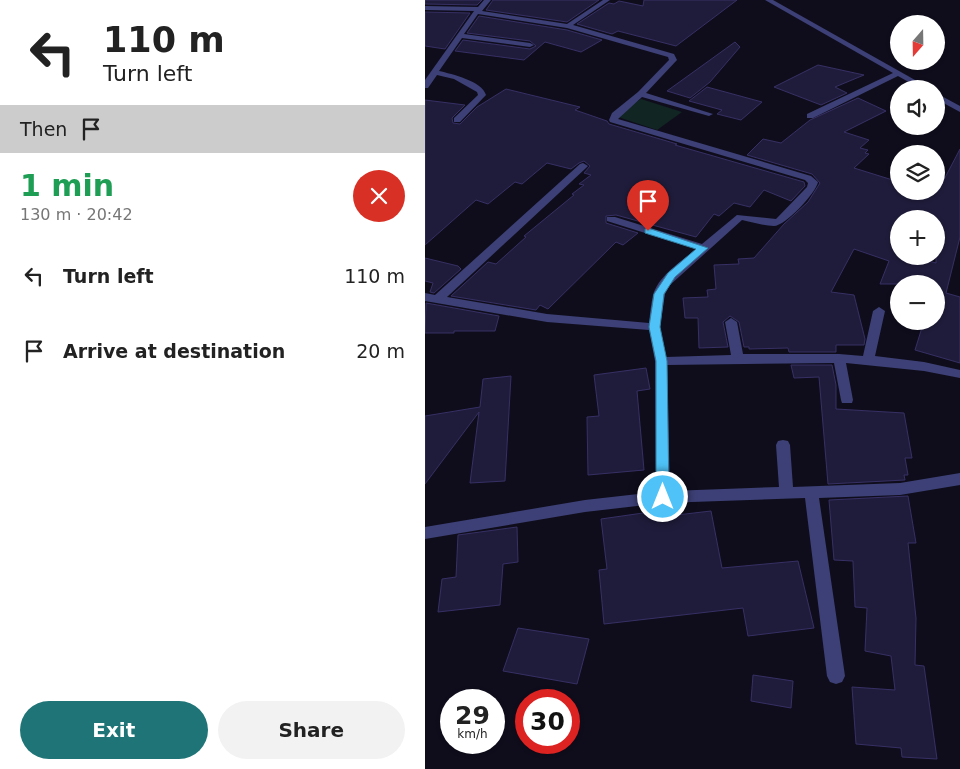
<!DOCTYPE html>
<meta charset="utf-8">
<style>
:root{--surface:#fff;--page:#f2f2f2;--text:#222;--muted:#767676;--accent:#1e7476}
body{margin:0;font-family:"DejaVu Sans",sans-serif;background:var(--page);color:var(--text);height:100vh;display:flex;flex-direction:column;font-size:19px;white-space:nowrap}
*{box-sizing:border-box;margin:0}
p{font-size:16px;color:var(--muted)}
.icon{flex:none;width:28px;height:28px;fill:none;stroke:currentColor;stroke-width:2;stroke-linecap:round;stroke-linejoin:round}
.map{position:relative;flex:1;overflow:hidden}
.drawer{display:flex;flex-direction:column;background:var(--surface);width:425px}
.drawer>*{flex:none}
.top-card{background:#fff;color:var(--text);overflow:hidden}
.needle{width:32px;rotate:200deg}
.fabs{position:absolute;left:465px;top:15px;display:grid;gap:10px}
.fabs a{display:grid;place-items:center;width:55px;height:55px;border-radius:50%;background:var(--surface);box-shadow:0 1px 4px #0004;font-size:25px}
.speed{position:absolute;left:15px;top:689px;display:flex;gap:10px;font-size:25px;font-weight:700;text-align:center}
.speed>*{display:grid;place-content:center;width:65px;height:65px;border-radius:50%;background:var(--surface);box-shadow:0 1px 4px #0004;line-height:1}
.speed small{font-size:12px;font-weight:400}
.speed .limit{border:8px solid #d22;background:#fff;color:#111}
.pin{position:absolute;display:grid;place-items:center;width:42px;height:42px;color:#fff;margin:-51px -21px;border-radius:50% 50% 50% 0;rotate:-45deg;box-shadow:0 0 5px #0007}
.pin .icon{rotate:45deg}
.me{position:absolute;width:55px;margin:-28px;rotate:0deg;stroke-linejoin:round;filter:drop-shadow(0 0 4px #0008)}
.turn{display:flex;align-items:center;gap:18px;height:105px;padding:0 20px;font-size:22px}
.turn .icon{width:65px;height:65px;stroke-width:2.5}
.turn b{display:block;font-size:35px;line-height:42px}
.then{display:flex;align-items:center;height:48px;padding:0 20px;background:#0003;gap:10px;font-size:19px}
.round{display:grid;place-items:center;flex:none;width:52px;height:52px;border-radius:26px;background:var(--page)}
.overview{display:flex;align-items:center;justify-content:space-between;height:85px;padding:0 20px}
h1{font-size:30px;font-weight:800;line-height:38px;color:#1e9e55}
.button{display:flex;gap:10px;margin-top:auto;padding:10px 20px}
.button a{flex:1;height:58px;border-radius:30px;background:var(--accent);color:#fff;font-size:20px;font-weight:800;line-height:58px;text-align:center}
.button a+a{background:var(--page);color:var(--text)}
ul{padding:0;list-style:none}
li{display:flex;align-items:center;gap:15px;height:75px;padding:0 20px}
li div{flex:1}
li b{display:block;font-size:19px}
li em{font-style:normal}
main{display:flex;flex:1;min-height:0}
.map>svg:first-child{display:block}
</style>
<main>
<section class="drawer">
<div class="top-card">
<div class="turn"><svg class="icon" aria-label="left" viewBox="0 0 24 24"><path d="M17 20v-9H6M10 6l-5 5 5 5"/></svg><div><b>110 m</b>Turn left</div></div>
<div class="then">Then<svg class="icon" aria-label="arrive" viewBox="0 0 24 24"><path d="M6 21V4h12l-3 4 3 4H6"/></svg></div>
</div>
<div class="overview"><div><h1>1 min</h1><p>130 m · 20:42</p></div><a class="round" style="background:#d93025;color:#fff"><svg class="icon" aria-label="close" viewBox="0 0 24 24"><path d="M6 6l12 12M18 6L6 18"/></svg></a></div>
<ul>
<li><svg class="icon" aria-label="left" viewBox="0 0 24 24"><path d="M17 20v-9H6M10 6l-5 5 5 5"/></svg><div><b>Turn left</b></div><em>110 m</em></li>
<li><svg class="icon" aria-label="arrive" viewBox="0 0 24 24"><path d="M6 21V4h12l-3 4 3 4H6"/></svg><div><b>Arrive at destination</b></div><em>20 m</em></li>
</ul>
<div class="button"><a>Exit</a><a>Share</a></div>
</section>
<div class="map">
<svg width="535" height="769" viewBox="0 0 535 769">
<rect width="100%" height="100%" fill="#0f0d1c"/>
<path fill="#112523" d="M216 99 257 112 232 130 190 116Z"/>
<path fill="#1f1c3b" stroke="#363064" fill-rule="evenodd" d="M0 0H57L52 5 0 4Z
M68 0H174L142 22 61 10Z
M219 0H312L251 46 193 31 187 34 152 24 184 3 189 4 194 1 218 6Z
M0 12 45 13 20 49 0 46Z
M54 16 142 30 177 40 156 52 120 42 99 60 30 51 38 40 105 49 111 46 105 41 42 33Z
M310 42 315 47 285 82 265 98 242 91Z
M393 65 439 75 410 87 422 93 396 105 349 87Z
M282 87 337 102 316 120 292 114 297 110 264 101Z
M81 89 155 107 150 110 182 121 184 124 252 144 250 145 379 182 380 186 366 201 339 190 325 207 309 203 294 216 289 214 271 237 191 215 181 216V223L213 233 198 245 191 242 123 309 115 305 111 310 26 296 63 262 71 264 101 237 99 236 149 195 147 194 159 185 154 184 166 175 159 173 165 166 159 161 154 163 146 169 122 163 97 184 90 182 63 204 51 200 0 245V100L40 105 27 118 28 123 35 124 52 107Z
M433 98 461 111 419 132 444 140 435 148 443 150 440 153 444 154 429 168 474 182V191H513L535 149V237L521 293 535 297V363L490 350 499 321H511V284H455L464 261 429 249 406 292 429 295 440 339 439 345H411V352H364L363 348 324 349V347H319L314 322 305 316 298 322 303 347 274 348 273 318H260L258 298 283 297 282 290 291 289 289 265 314 264 313 259 329 258 359 224 383 202 395 183 387 174 322 155 338 139 356 143 385 120ZM474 219H511V263L484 256H474Z
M0 258 33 266 36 269 9 293 5 292 8 283 0 281Z
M1 303 74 316 70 331H29V333H0Z
M366 365H407L411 385V409L479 413 487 458H480L483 475H479L480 480 403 484 394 377 369 378Z
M221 368 225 389 212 391 219 470 163 475 162 417 174 416 169 375Z
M86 376 80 481 45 483 54 412 0 484V416L55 407 58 379Z
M483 496 491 543H483L491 618 490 665 499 666 512 759 477 757 476 748 431 744 427 687 470 690 466 656 440 651 442 608 430 607 428 561 409 560 404 500Z
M286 511 297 568 373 561 389 628 323 636 318 608 179 624 174 570 182 569 176 519 225 512 226 518Z
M92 527 93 562 78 564 75 605 13 612 17 579 31 577 33 535Z
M93 628 164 639 152 684 78 671Z
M328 675 368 681 366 708 326 701Z"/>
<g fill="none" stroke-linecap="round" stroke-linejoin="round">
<path fill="#3d4076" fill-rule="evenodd" d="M59 0H66L57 11 142 24 178 0H185L148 25 249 54 252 60 221 93 288 114 284 116 217 97 193 119 386 176 393 182C391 193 360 226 349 226 339 226 327 222 317 220L245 285 240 294 235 327 241 357 306 355 300 322 306 318 312 322 318 354H414L438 356 448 311 454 307 460 311 450 356 499 362 535 370V378L499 371 421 363 428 400 427 403H417L416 400 409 363 242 365 245 491 354 487 351 445 353 441 358 440 363 441 365 445 368 487 475 483 535 473V485L475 495 394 498 420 676 417 682 411 684 405 682 402 676 380 498 238 503 160 512 0 539V527L160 500 231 492 230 361 224 330 122 322 0 301V293L10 295 155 164 158 163 163 166 161 168 22 297 122 314 224 323C225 314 226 304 228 295 234 275 256 262 271 249L182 221V217H190L277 244 312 215 351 219 382 187 383 183 380 180 185 122 184 120 187 113 213 92 244 60 243 57 142 28 53 14 39 34 105 43 109 45 105 47 37 38 14 71C27 74 57 81 61 95L35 122H29V118L53 95 52 92 29 79 12 75 3 88H0V80L49 11 0 10V6L53 7Z
M340 0H348L506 89H496L473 76 388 118H382V114L468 73Z
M511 93 535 106V112L511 99Z"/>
</g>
<path fill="#4fc3f7" stroke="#337fa1" d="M223 228 283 248 250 277 239 294 235 327 242 361 244 497 242 500 238 502 233 500 231 497V361L224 327 229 294 243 273 271 249 220 233V229Z"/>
</svg>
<div class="fabs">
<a><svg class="needle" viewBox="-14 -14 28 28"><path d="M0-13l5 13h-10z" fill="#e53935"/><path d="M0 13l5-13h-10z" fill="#767676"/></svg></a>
<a><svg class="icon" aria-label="sound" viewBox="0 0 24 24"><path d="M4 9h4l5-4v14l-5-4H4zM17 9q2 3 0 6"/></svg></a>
<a><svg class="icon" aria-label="layers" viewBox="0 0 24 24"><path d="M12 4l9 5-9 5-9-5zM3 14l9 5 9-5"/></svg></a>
<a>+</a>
<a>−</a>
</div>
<div class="speed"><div>29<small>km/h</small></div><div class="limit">30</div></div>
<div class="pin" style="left:223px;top:231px;background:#d93025"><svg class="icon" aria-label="arrive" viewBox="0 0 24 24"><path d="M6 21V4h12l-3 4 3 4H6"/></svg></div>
<svg class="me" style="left:238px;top:497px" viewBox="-20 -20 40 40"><circle r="17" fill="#4fc3f7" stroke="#fff" stroke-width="3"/><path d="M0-11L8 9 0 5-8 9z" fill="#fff"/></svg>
</div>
</main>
